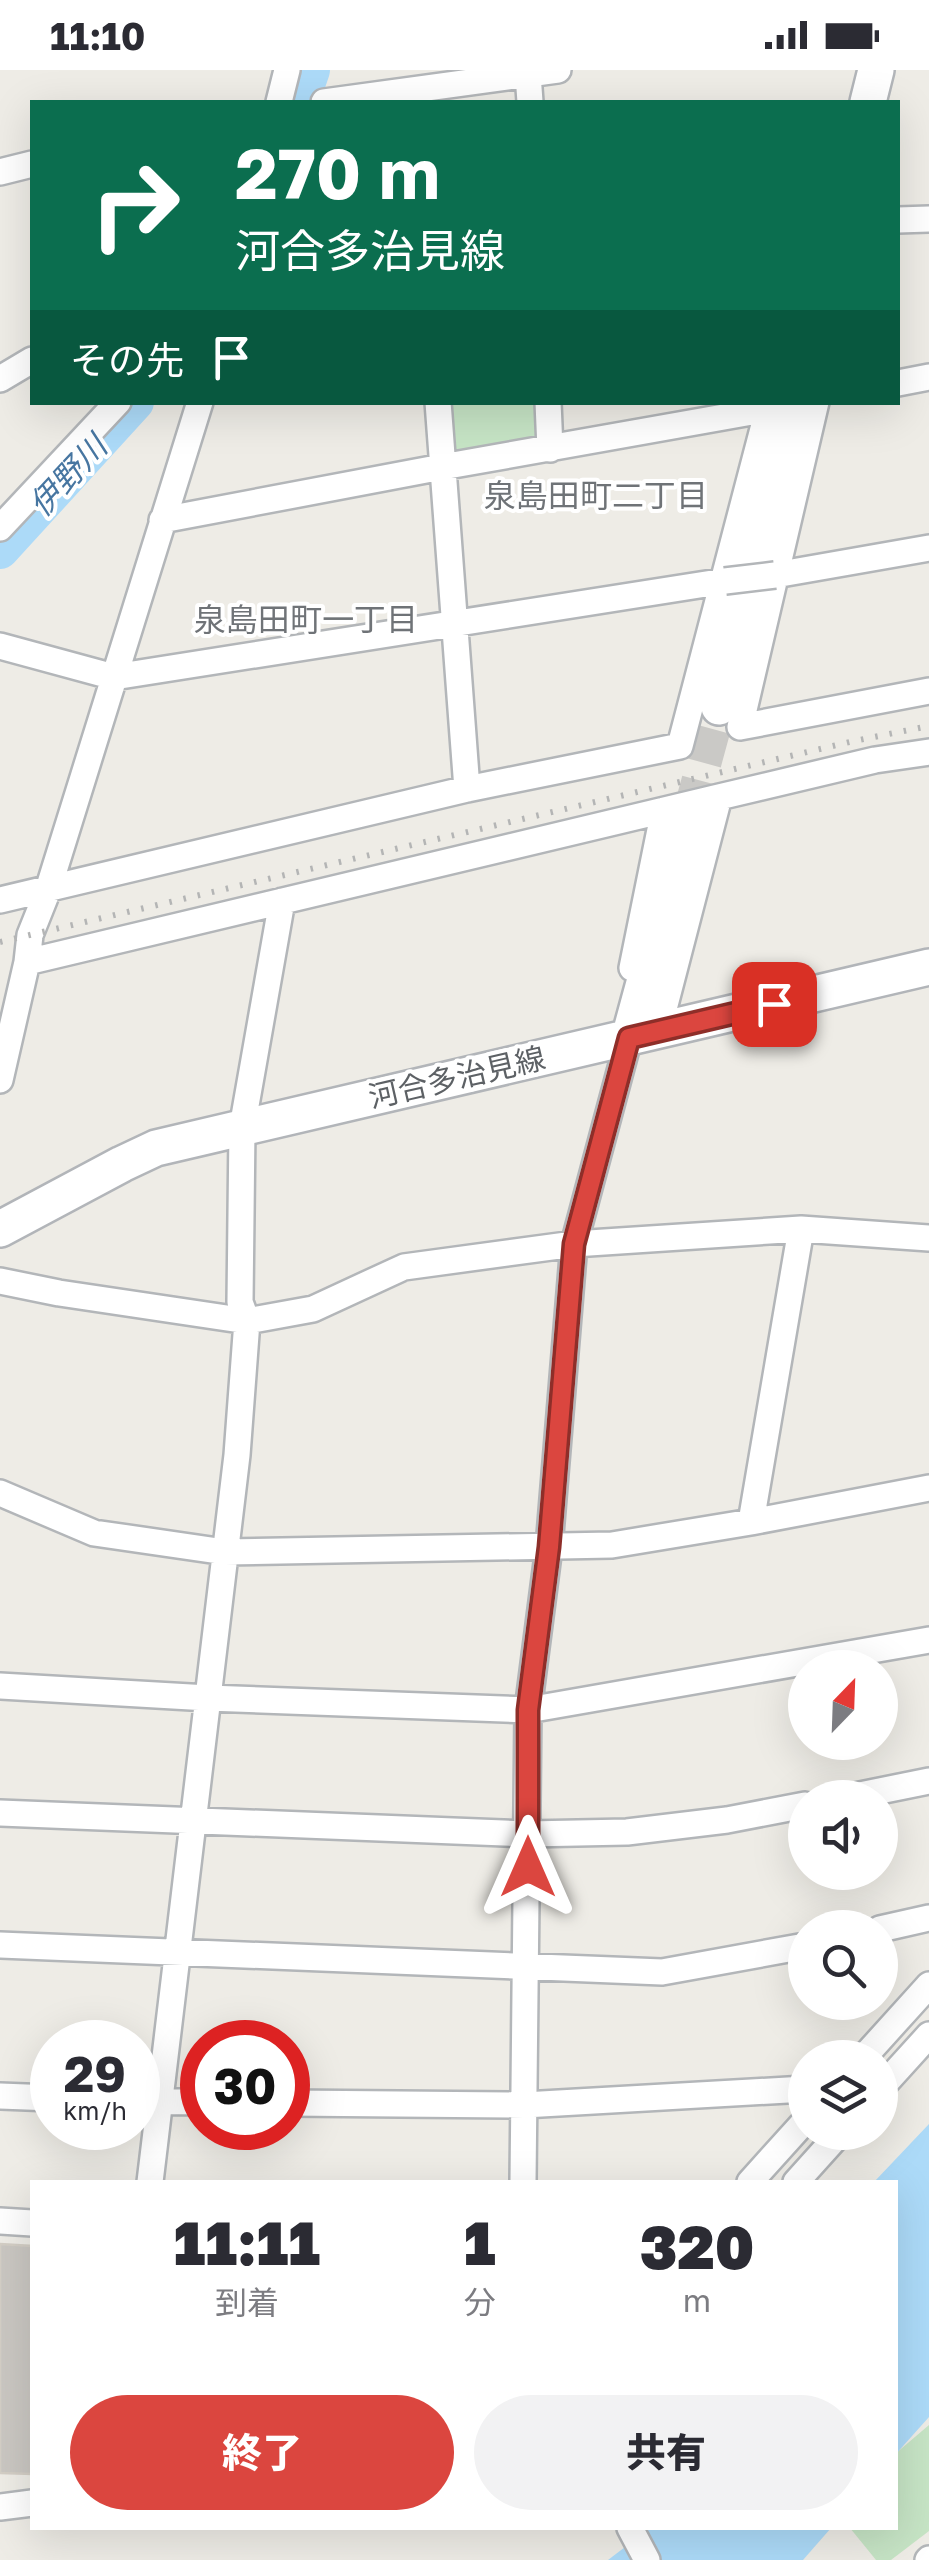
<!DOCTYPE html>
<html lang="ja">
<meta charset="utf-8">
<style>
:root{--surface:#fff;--page:#f2f2f3;--text:#2b2b33;--muted:#7c7c81;--accent:#db463f}
body{margin:0;font-family:"Golos Text","Noto Sans JP",sans-serif;background:var(--page);color:var(--text);height:100vh;display:flex;flex-direction:column;font-size:38px;white-space:nowrap}
*{box-sizing:border-box;margin:0}
p{font-size:32px;color:var(--muted)}
.icon{flex:none;width:55px;height:55px;fill:none;stroke:currentColor;stroke-width:2;stroke-linecap:round;stroke-linejoin:round}
.map{position:relative;flex:1;overflow:hidden}
.panel{position:absolute;left:30px;top:2110px;width:868px;height:350px;display:flex;flex-direction:column;background:var(--surface);border-radius:0px;box-shadow:0 10px 40px #0002}
.panel>*{flex:none}
.top-card{position:absolute;left:30px;top:30px;width:870px;height:305px;border-radius:0px;box-shadow:0 10px 40px #0002;background:#0b6e4f;color:#fff;overflow:hidden}
.needle{width:65px;rotate:23deg}
.buttons{position:absolute;left:788px;top:1580px;display:grid;gap:20px}
.buttons a{display:grid;place-items:center;width:110px;height:110px;border-radius:50%;background:var(--surface);box-shadow:0 10px 40px #0002;font-size:50px}
.speed{position:absolute;left:30px;top:1950px;display:flex;gap:20px;font-size:50px;font-weight:700;text-align:center}
.speed>*{display:grid;place-content:center;width:130px;height:130px;border-radius:50%;background:var(--surface);box-shadow:0 10px 40px #0002;line-height:1}
.speed small{font-size:25px;font-weight:400}
.speed .limit{border:15px solid #d22;background:#fff;color:#111}
.pin{position:absolute;display:grid;place-items:center;width:85px;height:85px;color:#fff;margin:-42px;border-radius:20px;box-shadow:0 5px 15px #0006}
.me{position:absolute;width:110px;margin:-55px;rotate:0deg;stroke-linejoin:round;filter:drop-shadow(0 0 8px #0008)}
.turn{display:flex;align-items:center;gap:35px;height:210px;padding:0 40px;font-size:45px}
.turn .icon{width:130px;height:130px;stroke-width:2.5}
.turn b{display:block;font-size:70px;line-height:85px}
.then{display:flex;align-items:center;height:95px;padding:0 40px;background:#0003;gap:20px;font-size:38px}
.eta{display:flex;justify-content:space-evenly;align-items:center;height:170px;text-align:center}
.eta b{font-size:60px;font-weight:800;line-height:70px}
.cta{display:flex;gap:20px;margin-top:auto;padding:20px 40px}
.cta a{flex:1;height:115px;border-radius:60px;background:var(--accent);color:#fff;font-size:40px;font-weight:800;line-height:115px;text-align:center}
.cta a+a{background:var(--page);color:var(--text)}
.status{display:flex;justify-content:space-between;align-items:center;height:70px;padding:0 50px;background:var(--surface);direction:ltr}
.status svg{height:28px;fill:currentColor}
.map>svg:first-child{display:block}
</style>
<div class="status"><b>11:10</b><svg viewBox="0 0 49 12"><path d="M0 12V9h3v3zM5 12V6h3v6zM10 12V3h3v9zM15 12V0h3v12zM26 1h20v11H26zM47 4h2v5h-2z"/></svg></div>
<div class="map">
<svg width="929" height="2490" viewBox="0 0 929 2490">
<rect width="100%" height="100%" fill="#eeece6"/>
<path fill="#c6e4c5" d="M447 333H539L541 362 533 371 455 385 450 379Z
M929 2355V2461L891 2490H876L850 2458H895V2384Z"/>
<path fill="#acdaf8" d="M929 2054V2347L895 2385V2112H874Z
M650 2458H831L803 2490H608Z"/>
<g fill="none" stroke-linecap="round" stroke-linejoin="round">
<path stroke="#acdaf8" stroke-width="38" d="M300 32 311 0
M0 480 135 332"/>
</g>
<path fill="#cac7c2" stroke="#d3cec5" stroke-width="2.5" d="M0 2174 32 2176V2404L0 2403Z"/>
<g fill="none" stroke-linecap="round" stroke-linejoin="round">
<path stroke="#cac9c6" stroke-width="35" stroke-dasharray="35 18" stroke-linecap="butt" d="M690 744 719 637"/>
<defs>
<path id="street" d="M528 4 530 32
M279 32 287 0
M324 32 558 0
M0 102 32 94
M898 150 929 149
M0 309 32 290
M898 313 929 307
M438 332 467 719
M548 332 550 379
M816 332 740 657 929 621
M162 450 442 397 769 339
M0 458 118 332
M775 505 929 478
M0 576 114 607 725 511
M0 830 467 719 680 676 770 332
M27 892 719 727 875 690 929 682
M632 898 664 740
M658 962 719 727
M0 1010 27 892 30 865 48 820 200 332
M0 1211 59 1223 247 1251 313 1239 404 1197 574 1174 801 1159 929 1168
M0 1423 94 1463 225 1482 612 1475 751 1452 929 1418
M751 1452 801 1159
M0 1616 208 1628 528 1640 929 1570
M845 1728 929 1711
M0 1743 528 1764 627 1762 727 1750 805 1735
M880 1859 929 1848
M0 1875 662 1902 805 1876
M863 1988 929 1915
M880 2019 929 1965
M0 2026 52 2028
M138 2031 202 2032
M288 2033 524 2035 805 2019
M150 2112 237 1385 247 1251 240 1232 242 1058 282 831
M523 2112 528 1640 549 1477 574 1174 629 968
M750 2112 805 2051
M796 2112 841 2062
M0 2151 32 2153
M0 2437 32 2433
M630 2458 647 2490
M928 2490 929 2489"/>
<path id="secondary" d="M868 32 876 0
M719 637 793 332
M629 968 690 744
M0 1159 122 1094 156 1078 929 897"/>
</defs>
<use href="#street" stroke="#b3b6b9" stroke-width="30"/>
<use href="#secondary" stroke="#b2b5b9" stroke-width="40"/>
<use href="#street" stroke="#fff" stroke-width="25"/>
<use href="#secondary" stroke="#fff" stroke-width="35"/>
<path stroke="#b4b5b5" stroke-width="6" stroke-dasharray="2.5 12" stroke-linecap="butt" d="M0 872 854 671 929 656"/>
<defs>
<path id="street-bridge" d="M725 511 775 505"/>
</defs>
<use href="#street-bridge" stroke="#b3b6b9" stroke-width="30" stroke-linecap="butt"/>
<use href="#street-bridge" stroke="#fff" stroke-width="25"/>
</g>
<g fill="none" stroke-linecap="round" stroke-linejoin="round">
<defs>
<path id="route" d="M528 1797V1640L549 1477 574 1174 629 968 774 934"/>
</defs>
<use href="#route" stroke="#8e2e29" stroke-width="25"/>
<use href="#route" stroke="#db463f" stroke-width="18"/>
</g>
<g text-anchor="middle" stroke-width="8" stroke-linejoin="round" paint-order="stroke">
<g font-size="30" fill="#5d6165" stroke="#fff">
<text transform="translate(457 1008) rotate(-13)" y="10">河合多治見線</text>
</g>
<g font-size="32" font-style="italic" fill="#4776a1" stroke="#fff">
<text transform="translate(68 406) rotate(-47)" y="11">伊野川</text>
</g>
<g font-size="32" fill="#6f7377" stroke="#fff">
<text x="596" y="437">泉島田町二丁目</text>
<text x="306" y="561">泉島田町一丁目</text>
</g>
</g>
</svg>
<div class="buttons">
<a><svg class="needle" viewBox="-14 -14 28 28"><path d="M0-13l5 13h-10z" fill="#e53935"/><path d="M0 13l5-13h-10z" fill="#7c7c81"/></svg></a>
<a><svg class="icon" aria-label="sound" viewBox="0 0 24 24"><path d="M4 9h4l5-4v14l-5-4H4zM17 9q2 3 0 6"/></svg></a>
<a><svg class="icon" aria-label="search" viewBox="0 0 24 24"><circle cx="10" cy="10" r="6"/><path d="M15 15l6 6"/></svg></a>
<a><svg class="icon" aria-label="layers" viewBox="0 0 24 24"><path d="M12 4l9 5-9 5-9-5zM3 14l9 5 9-5"/></svg></a>
</div>
<div class="speed"><div>29<small>km/h</small></div><div class="limit">30</div></div>
<div class="pin" style="left:774px;top:934px;background:#d93025"><svg class="icon" aria-label="arrive" viewBox="0 0 24 24"><path d="M6 21V4h12l-3 4 3 4H6"/></svg></div>
<svg class="me" style="left:528px;top:1797px" viewBox="-20 -20 40 40"><path d="M0-17L14 15 0 8-14 15z" fill="#db463f" stroke="#fff" stroke-width="4"/></svg>
<div class="top-card">
<div class="turn"><svg class="icon" aria-label="right" viewBox="0 0 24 24"><path d="M7 20v-9h11M14 6l5 5-5 5"/></svg><div><b>270 m</b>河合多治見線</div></div>
<div class="then">その先<svg class="icon" aria-label="arrive" viewBox="0 0 24 24"><path d="M6 21V4h12l-3 4 3 4H6"/></svg></div>
</div>
<section class="panel">
<div class="eta">
<div><b>11:11</b><p>到着</p></div>
<div><b>1</b><p>分</p></div>
<div><b>320</b><p>m</p></div>
</div>
<div class="cta"><a>終了</a><a>共有</a></div>
</section>
</div>
